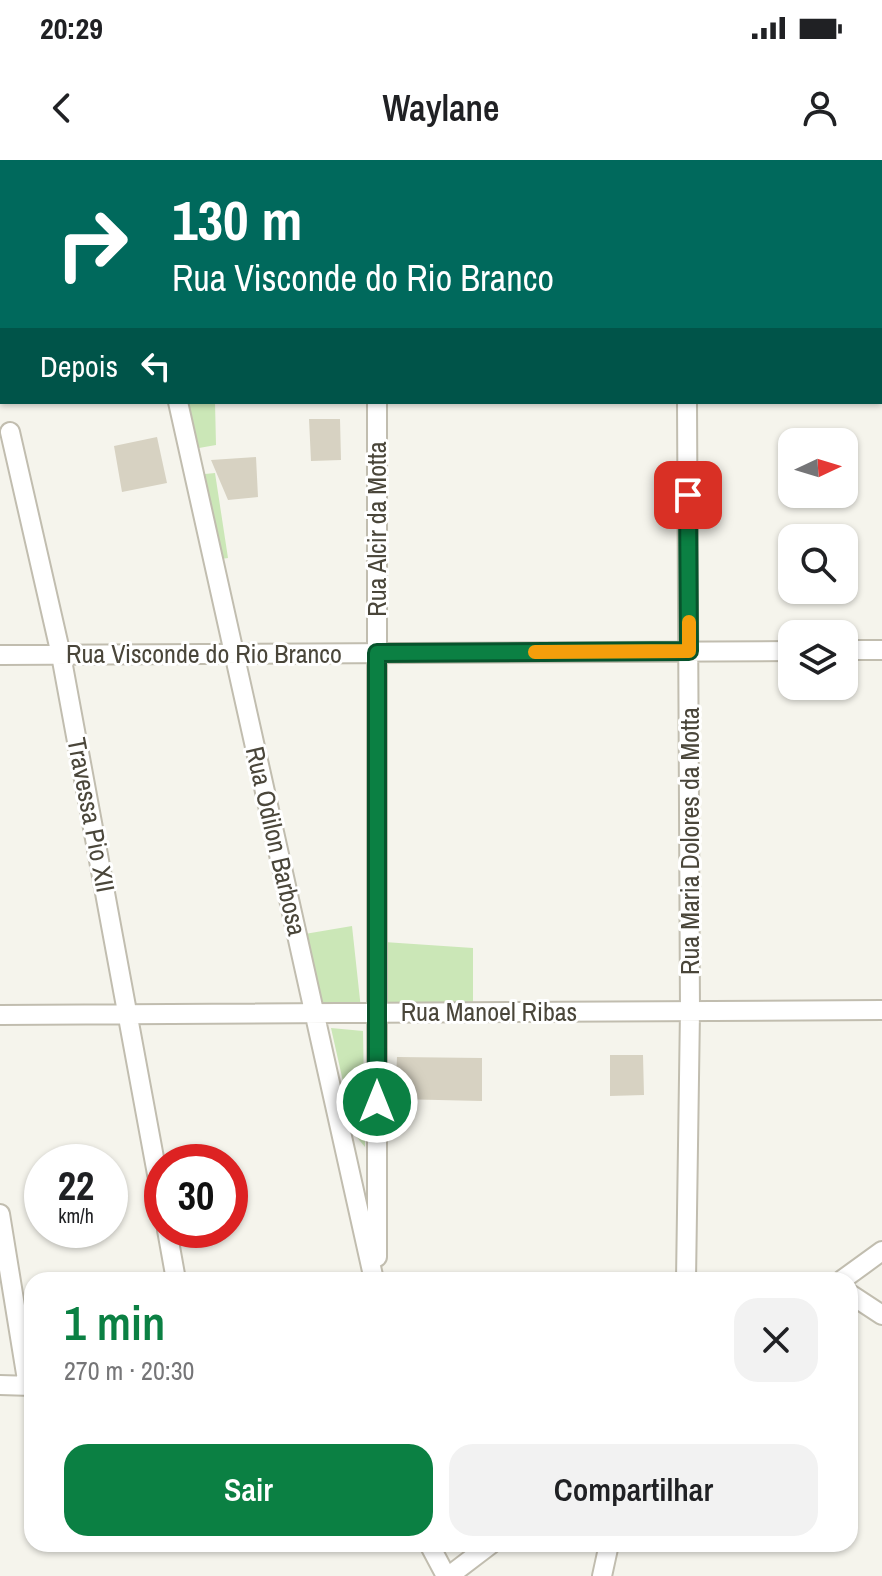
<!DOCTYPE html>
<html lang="pt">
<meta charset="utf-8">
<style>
:root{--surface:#fff;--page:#f2f2f2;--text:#202124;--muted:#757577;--accent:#0b8043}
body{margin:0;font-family:"Archivo Narrow",sans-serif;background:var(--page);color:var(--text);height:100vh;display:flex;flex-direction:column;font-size:30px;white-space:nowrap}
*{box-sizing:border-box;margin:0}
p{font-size:26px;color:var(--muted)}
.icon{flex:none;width:44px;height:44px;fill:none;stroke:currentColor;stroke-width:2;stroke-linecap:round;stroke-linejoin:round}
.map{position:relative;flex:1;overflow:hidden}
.panel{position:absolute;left:24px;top:1112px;width:834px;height:280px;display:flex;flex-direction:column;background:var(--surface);border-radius:24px;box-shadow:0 2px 6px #0004}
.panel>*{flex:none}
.top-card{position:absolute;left:0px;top:0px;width:882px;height:244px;box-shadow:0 2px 6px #0004;background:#00695c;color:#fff;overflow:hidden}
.needle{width:52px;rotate:86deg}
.fabs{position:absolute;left:778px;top:268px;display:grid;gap:16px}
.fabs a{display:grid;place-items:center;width:80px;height:80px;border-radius:16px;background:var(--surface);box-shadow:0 2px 6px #0004;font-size:40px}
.speed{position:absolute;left:24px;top:984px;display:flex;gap:16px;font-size:40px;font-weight:700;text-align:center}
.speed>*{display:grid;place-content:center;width:104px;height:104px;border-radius:50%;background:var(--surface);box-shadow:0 2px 6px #0004;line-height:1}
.speed small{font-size:20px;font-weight:400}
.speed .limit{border:12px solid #d22;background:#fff;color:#111}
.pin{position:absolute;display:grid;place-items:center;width:68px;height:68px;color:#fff;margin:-34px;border-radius:16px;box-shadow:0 4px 12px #0006}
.me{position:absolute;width:88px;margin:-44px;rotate:0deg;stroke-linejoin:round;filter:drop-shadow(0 0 6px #0008)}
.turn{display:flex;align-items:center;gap:28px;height:168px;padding:0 40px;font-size:36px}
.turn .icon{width:104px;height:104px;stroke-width:2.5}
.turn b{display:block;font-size:56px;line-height:68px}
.then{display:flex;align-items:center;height:76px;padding:0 40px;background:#0003;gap:16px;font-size:30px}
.round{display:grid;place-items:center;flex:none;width:84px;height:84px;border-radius:24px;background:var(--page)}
.head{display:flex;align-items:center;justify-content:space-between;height:136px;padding:0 40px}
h1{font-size:48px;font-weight:600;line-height:60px;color:var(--accent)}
.button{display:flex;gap:16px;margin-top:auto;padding:16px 40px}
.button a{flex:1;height:92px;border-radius:24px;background:var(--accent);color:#fff;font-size:32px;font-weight:600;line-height:92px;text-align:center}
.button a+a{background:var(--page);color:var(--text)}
.status{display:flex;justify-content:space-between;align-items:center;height:56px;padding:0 40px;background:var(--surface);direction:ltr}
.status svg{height:22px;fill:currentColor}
header{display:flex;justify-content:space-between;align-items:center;height:104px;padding:0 40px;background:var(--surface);font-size:36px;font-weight:600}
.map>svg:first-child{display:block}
</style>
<div class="status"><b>20:29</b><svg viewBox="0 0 49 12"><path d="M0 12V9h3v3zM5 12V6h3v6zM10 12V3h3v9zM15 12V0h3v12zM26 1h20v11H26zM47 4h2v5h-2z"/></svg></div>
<header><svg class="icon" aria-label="back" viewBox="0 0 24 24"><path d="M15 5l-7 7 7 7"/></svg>Waylane<svg class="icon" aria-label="person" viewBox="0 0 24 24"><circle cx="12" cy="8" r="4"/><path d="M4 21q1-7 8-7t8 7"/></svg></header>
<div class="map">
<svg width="882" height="1416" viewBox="0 0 882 1416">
<rect width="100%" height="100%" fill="#f5f4ec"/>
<path fill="#cbe7b7" d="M179 242H215L216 285 199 288 188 281Z
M215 313 228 398 214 400 195 315Z
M352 766 361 849 306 846 287 777Z
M384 782 473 788V846L388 849Z
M331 868 363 871 365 987 355 975Z"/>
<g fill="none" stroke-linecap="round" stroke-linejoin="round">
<path stroke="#accaee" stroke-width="7" d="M522 2 526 0
M0 179 2 177"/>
</g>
<path fill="#d7d2c2" d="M309 259H340L341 300 311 301Z
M157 277 167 323 122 332 114 286Z
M256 297 258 337 228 340 211 300Z
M610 895H643L644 935 610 936Z
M397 897 482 898V941L395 939Z"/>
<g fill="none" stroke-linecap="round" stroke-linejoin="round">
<defs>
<path id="street" d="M48 2V0
M378 2V0
M686 2 687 0
M0 42H2
M880 63H882
M178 242 374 1120
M10 272 61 495 162 1041
M844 490H882
M0 495 792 491
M0 855 882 850
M0 1054 28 1226
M167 1070 176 1120
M377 1097V242
M686 1120 690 851 687 242
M842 1120 882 1091
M850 1134 882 1155
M0 1225 32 1226
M429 1384 446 1416
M449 1416 491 1384
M602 1416 609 1384"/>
</defs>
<use href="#street" stroke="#c1bdaf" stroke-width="22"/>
<use href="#street" stroke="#fff" stroke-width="18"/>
</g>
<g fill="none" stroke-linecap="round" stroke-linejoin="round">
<defs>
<path id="route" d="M377 942V493L689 491 688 335"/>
</defs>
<use href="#route" stroke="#07532c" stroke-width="20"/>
<use href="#route" stroke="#0b8043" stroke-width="14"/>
<path stroke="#f59e0b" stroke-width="14" d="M535 492 689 491V462"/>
</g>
<g text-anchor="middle" stroke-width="6" stroke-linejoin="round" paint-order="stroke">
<g font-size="26" fill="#4a463a" stroke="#fff">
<text transform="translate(377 369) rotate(-90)" y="9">Rua Alcir da Motta</text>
<text x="204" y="503">Rua Visconde do Rio Branco</text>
<text transform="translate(91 655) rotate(79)" y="9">Travessa Pio XII</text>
<text transform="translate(276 681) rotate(77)" y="9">Rua Odilon Barbosa</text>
<text transform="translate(690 681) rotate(-90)" y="9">Rua Maria Dolores da Motta</text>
<text x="489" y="861">Rua Manoel Ribas</text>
</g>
</g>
</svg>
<div class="fabs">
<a><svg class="needle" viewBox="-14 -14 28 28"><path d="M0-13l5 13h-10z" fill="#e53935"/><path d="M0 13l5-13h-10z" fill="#757577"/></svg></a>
<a><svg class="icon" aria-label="search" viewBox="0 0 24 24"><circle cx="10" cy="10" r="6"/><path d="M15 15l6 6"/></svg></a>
<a><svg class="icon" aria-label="layers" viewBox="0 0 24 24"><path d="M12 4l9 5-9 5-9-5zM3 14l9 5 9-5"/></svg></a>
</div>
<div class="speed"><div>22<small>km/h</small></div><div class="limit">30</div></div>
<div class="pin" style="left:688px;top:335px;background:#d93025"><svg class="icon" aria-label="arrive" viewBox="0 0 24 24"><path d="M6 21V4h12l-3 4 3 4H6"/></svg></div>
<svg class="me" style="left:377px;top:942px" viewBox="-20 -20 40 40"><circle r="17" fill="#0b8043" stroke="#fff" stroke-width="3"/><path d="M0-11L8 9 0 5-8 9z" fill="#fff"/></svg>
<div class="top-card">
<div class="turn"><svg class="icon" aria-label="right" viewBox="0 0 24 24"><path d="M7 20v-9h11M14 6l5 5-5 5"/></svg><div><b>130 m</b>Rua Visconde do Rio Branco</div></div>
<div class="then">Depois<svg class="icon" aria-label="left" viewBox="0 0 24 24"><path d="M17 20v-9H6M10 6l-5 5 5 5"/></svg></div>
</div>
<section class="panel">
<div class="head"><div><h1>1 min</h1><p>270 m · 20:30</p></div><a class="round"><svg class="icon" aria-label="close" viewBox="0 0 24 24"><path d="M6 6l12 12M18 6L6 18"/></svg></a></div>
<div class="button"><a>Sair</a><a>Compartilhar</a></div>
</section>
</div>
